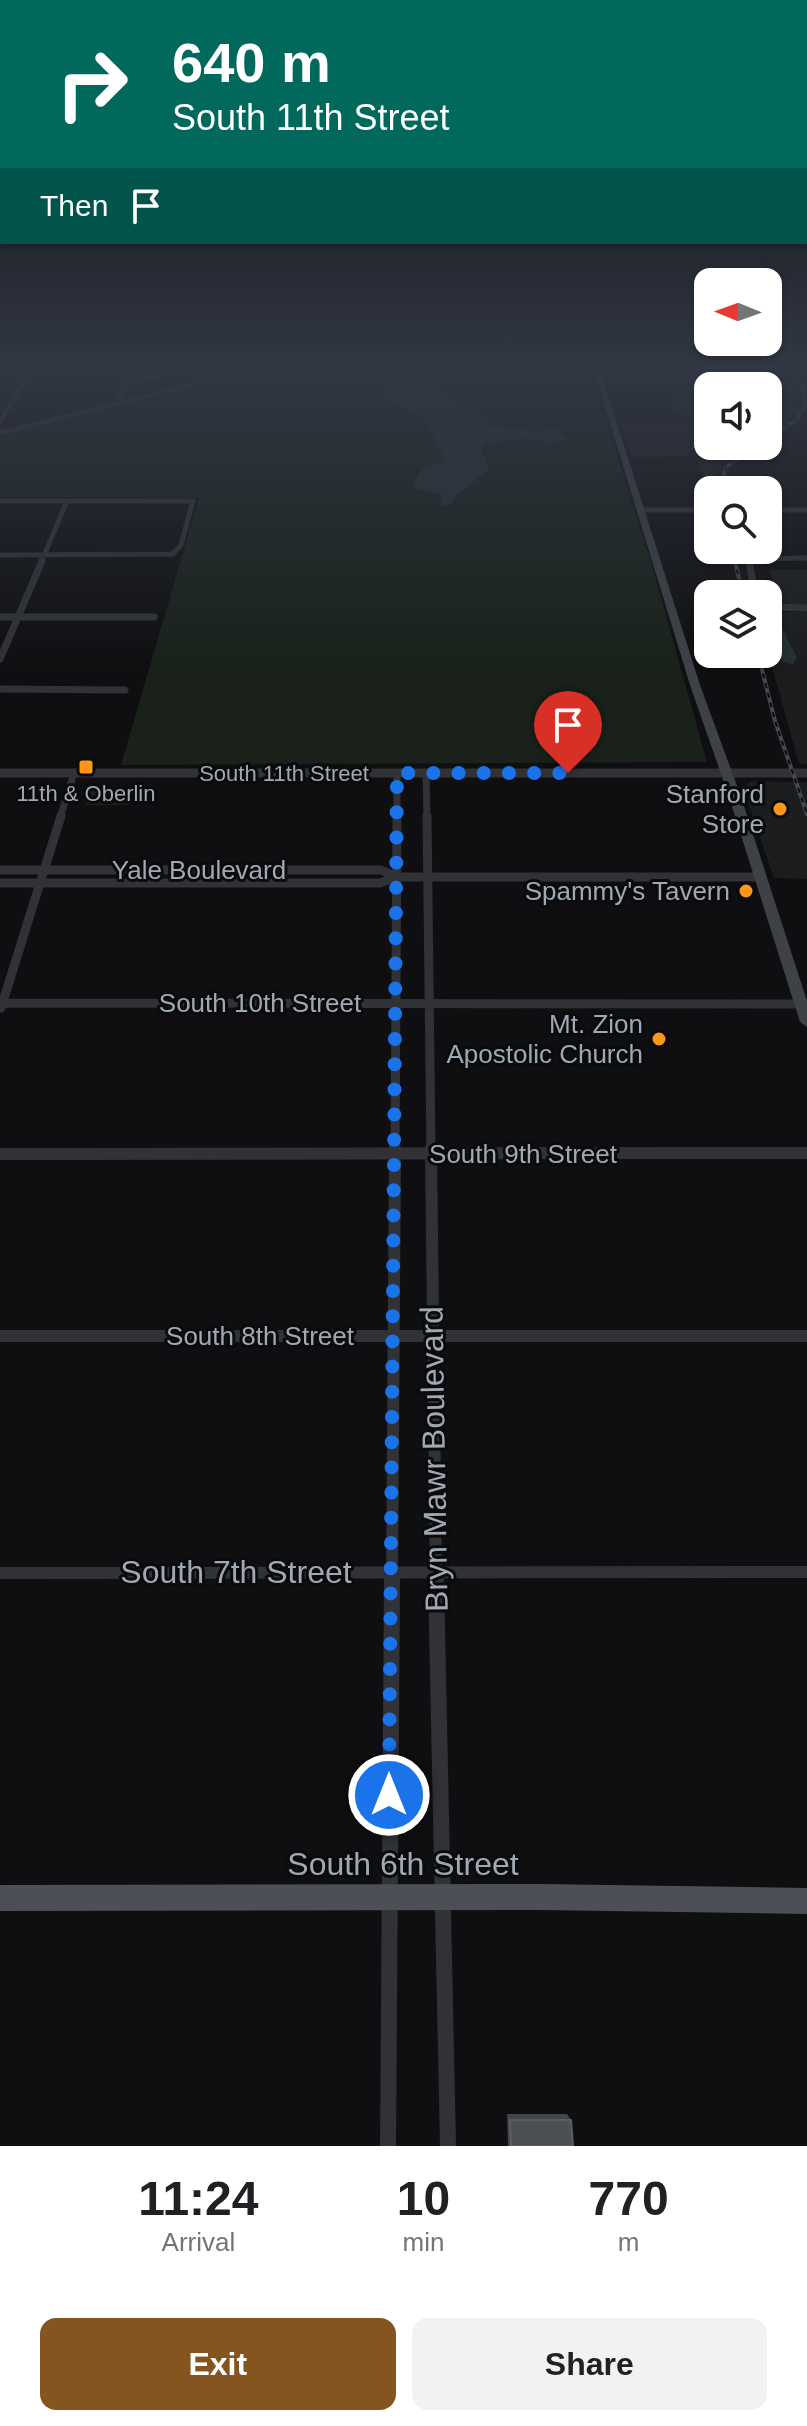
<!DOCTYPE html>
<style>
:root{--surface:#fff;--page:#f2f2f2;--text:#202124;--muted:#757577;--accent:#84551f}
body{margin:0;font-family:Helvetica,sans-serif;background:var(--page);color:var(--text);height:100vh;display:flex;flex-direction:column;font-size:30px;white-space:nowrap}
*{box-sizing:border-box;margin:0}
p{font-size:26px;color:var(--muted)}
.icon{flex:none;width:44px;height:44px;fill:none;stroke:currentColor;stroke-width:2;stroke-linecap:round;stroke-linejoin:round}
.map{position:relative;height:2146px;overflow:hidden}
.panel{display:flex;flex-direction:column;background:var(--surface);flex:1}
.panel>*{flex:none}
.hud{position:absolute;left:0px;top:0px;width:808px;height:244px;box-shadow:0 2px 6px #0004;background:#00695c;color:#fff;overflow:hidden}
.needle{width:52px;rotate:271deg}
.controls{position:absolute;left:694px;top:268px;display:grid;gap:16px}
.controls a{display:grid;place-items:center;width:88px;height:88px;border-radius:16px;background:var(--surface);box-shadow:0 2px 6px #0004;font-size:40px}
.pin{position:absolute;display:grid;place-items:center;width:68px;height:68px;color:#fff;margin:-82px -34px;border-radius:50% 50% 50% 0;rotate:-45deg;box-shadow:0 0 8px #0007}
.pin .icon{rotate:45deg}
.me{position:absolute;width:88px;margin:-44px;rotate:0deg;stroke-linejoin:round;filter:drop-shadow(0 0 6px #0008)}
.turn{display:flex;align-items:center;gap:28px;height:168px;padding:0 40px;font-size:36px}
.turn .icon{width:104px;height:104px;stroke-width:2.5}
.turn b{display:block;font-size:56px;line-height:68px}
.then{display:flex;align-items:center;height:76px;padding:0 40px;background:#0003;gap:16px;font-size:30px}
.eta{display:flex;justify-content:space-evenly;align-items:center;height:136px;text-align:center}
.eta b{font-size:48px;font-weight:600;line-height:56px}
.button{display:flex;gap:16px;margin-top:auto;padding:16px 40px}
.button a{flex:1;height:92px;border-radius:16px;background:var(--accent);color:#fff;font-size:32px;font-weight:600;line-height:92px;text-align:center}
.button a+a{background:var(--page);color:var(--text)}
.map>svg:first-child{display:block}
</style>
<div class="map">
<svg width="807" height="2146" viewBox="0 0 807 2146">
<rect width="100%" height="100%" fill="#0f0f11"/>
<path fill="#1b1c1e" d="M605 374H676L684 385H608Z
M620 422 701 423 708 446 715 456 632 457Z
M769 570H807V605H783Z
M768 612H807V764H799L768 653Z
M751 781 807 782V879L774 878 743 788Z"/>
<path fill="#19211a" d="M275 367H589L651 562 707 762 121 765 199 498 0 497V436Z
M671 367H784C805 403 806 413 768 435V386H708V446H749L722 464 714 484 713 482 710 485C706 478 700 469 698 461 688 429 700 429 667 405L680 384Z
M90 789H134L129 805H85Z"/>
<path fill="#253035" d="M388 388H436L484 417 495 418 484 424 486 426 532 431 556 429 568 439 550 442 524 438 484 444 481 450 489 469 457 495 451 504 442 506 440 494 417 489 414 484 421 470 442 462 444 457 423 416C409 410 391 404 382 392Z
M771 624 783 630 797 658 793 664C772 662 768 642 771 624Z"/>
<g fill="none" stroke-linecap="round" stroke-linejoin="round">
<path stroke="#303236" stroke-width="5" d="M125 383 197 367
M118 403 130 367
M0 422 32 367
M0 433 262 367
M0 501H193L181 545 173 554 0 555
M641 510H708
M768 510H807
M41 563 67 501
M750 563 749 559 807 558"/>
<path stroke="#303236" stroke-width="7" d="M749 561 755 594
M768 607 807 608
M0 617H154
M0 659 42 561
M0 689 125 690
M426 773 427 818
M60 818 74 773
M397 818V773"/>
<path stroke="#303236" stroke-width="9" d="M427 816 431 1150
M0 870H381L397 877
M0 883H380L397 877H761
M0 1003 807 1004
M1 1008 61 816
M395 1150 397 816"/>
<path stroke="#303236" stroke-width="12" d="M431 1148 436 1582
M0 1154 807 1153
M0 1336H807
M0 1573 807 1572
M392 1582 395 1148"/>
<path stroke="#303236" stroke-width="16" d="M436 1580 448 2146
M388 2146 392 1580"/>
<path stroke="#303236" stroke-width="9" d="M0 773H807"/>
<path fill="#3e4146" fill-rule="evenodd" d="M593 367H599L700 685 740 794 807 1001V1027L800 1022 728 794 690 685Z"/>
<path fill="#4c4f56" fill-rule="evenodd" d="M540 1884 807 1888V1914L540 1910 0 1911V1885Z"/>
<defs>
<path id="rail" d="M768 438 795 421 805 406 803 388 790 367
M719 490 726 467 755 446
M732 550 743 594
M758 654 775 721 807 814"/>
</defs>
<use href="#rail" stroke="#45484d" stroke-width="4"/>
<use href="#rail" stroke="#0a0b0c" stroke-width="2" stroke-dasharray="5" stroke-linecap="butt"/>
</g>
<path fill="#424549" d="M507 2114H567L571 2120 573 2146H508Z"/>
<path fill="#4c5054" stroke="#595e63" stroke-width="2" d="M510 2120H571L573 2146H511Z"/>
<linearGradient id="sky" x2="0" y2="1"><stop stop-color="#080809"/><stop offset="0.55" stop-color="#313743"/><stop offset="1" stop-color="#313743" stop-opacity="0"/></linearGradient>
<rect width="807" height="667" fill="url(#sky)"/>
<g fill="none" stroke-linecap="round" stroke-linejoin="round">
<path stroke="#1a73e8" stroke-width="14" stroke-dasharray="0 25.2" d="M389 1795 397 773H568"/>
</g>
<g fill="#ff9519" stroke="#0a0b0c" stroke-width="3">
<rect x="78" y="759" width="16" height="16" rx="4"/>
<circle cx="780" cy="809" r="8"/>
<circle cx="746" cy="891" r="8"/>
<circle cx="659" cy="1039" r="8"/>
</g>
<g text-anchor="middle" stroke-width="6" stroke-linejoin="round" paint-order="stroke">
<g font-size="22" fill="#9fa8b3" stroke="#0a0b0c">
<text x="284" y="781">South 11th Street</text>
</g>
<g font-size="22" fill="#9fa8b3" stroke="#0a0b0c">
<text x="86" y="801">11th &amp; Oberlin</text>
</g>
<g font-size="26" fill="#9fa8b3" stroke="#0a0b0c" text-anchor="end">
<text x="764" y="803">Stanford<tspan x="764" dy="30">Store</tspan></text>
<text x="730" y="900">Spammy's Tavern</text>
<text x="643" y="1033">Mt. Zion<tspan x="643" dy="30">Apostolic Church</tspan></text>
</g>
<g font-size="26" fill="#9fa8b3" stroke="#0a0b0c">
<text x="199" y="879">Yale Boulevard</text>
<text x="260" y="1012">South 10th Street</text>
<text x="523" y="1163">South 9th Street</text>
<text x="260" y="1345">South 8th Street</text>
</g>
<g font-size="32" fill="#9fa8b3" stroke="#0a0b0c">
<text transform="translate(434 1459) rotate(-91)" y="11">Bryn Mawr Boulevard</text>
<text x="236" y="1583">South 7th Street</text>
<text x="403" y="1875">South 6th Street</text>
</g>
</g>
</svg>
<div class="controls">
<a><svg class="needle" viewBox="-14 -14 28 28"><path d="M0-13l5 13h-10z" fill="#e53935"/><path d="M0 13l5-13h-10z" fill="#757577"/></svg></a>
<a><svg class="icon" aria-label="sound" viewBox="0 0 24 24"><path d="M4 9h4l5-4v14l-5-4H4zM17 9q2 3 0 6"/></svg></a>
<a><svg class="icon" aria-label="search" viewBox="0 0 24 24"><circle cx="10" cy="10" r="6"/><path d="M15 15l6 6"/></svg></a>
<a><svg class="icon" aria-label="layers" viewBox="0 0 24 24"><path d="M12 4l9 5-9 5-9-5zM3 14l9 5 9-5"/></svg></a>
</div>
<div class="pin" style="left:568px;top:773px;background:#d93025"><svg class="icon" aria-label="arrive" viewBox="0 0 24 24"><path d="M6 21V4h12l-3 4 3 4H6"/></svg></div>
<svg class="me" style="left:389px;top:1795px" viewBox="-20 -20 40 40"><circle r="17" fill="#1a73e8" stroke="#fff" stroke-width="3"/><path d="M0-11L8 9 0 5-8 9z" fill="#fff"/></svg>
<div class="hud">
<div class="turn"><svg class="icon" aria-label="right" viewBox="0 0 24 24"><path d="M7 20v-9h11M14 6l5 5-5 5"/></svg><div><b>640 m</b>South 11th Street</div></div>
<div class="then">Then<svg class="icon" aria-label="arrive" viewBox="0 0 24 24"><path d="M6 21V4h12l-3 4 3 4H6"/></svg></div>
</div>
</div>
<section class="panel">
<div class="eta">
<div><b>11:24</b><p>Arrival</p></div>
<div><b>10</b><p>min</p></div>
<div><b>770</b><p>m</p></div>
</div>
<div class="button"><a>Exit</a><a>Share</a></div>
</section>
